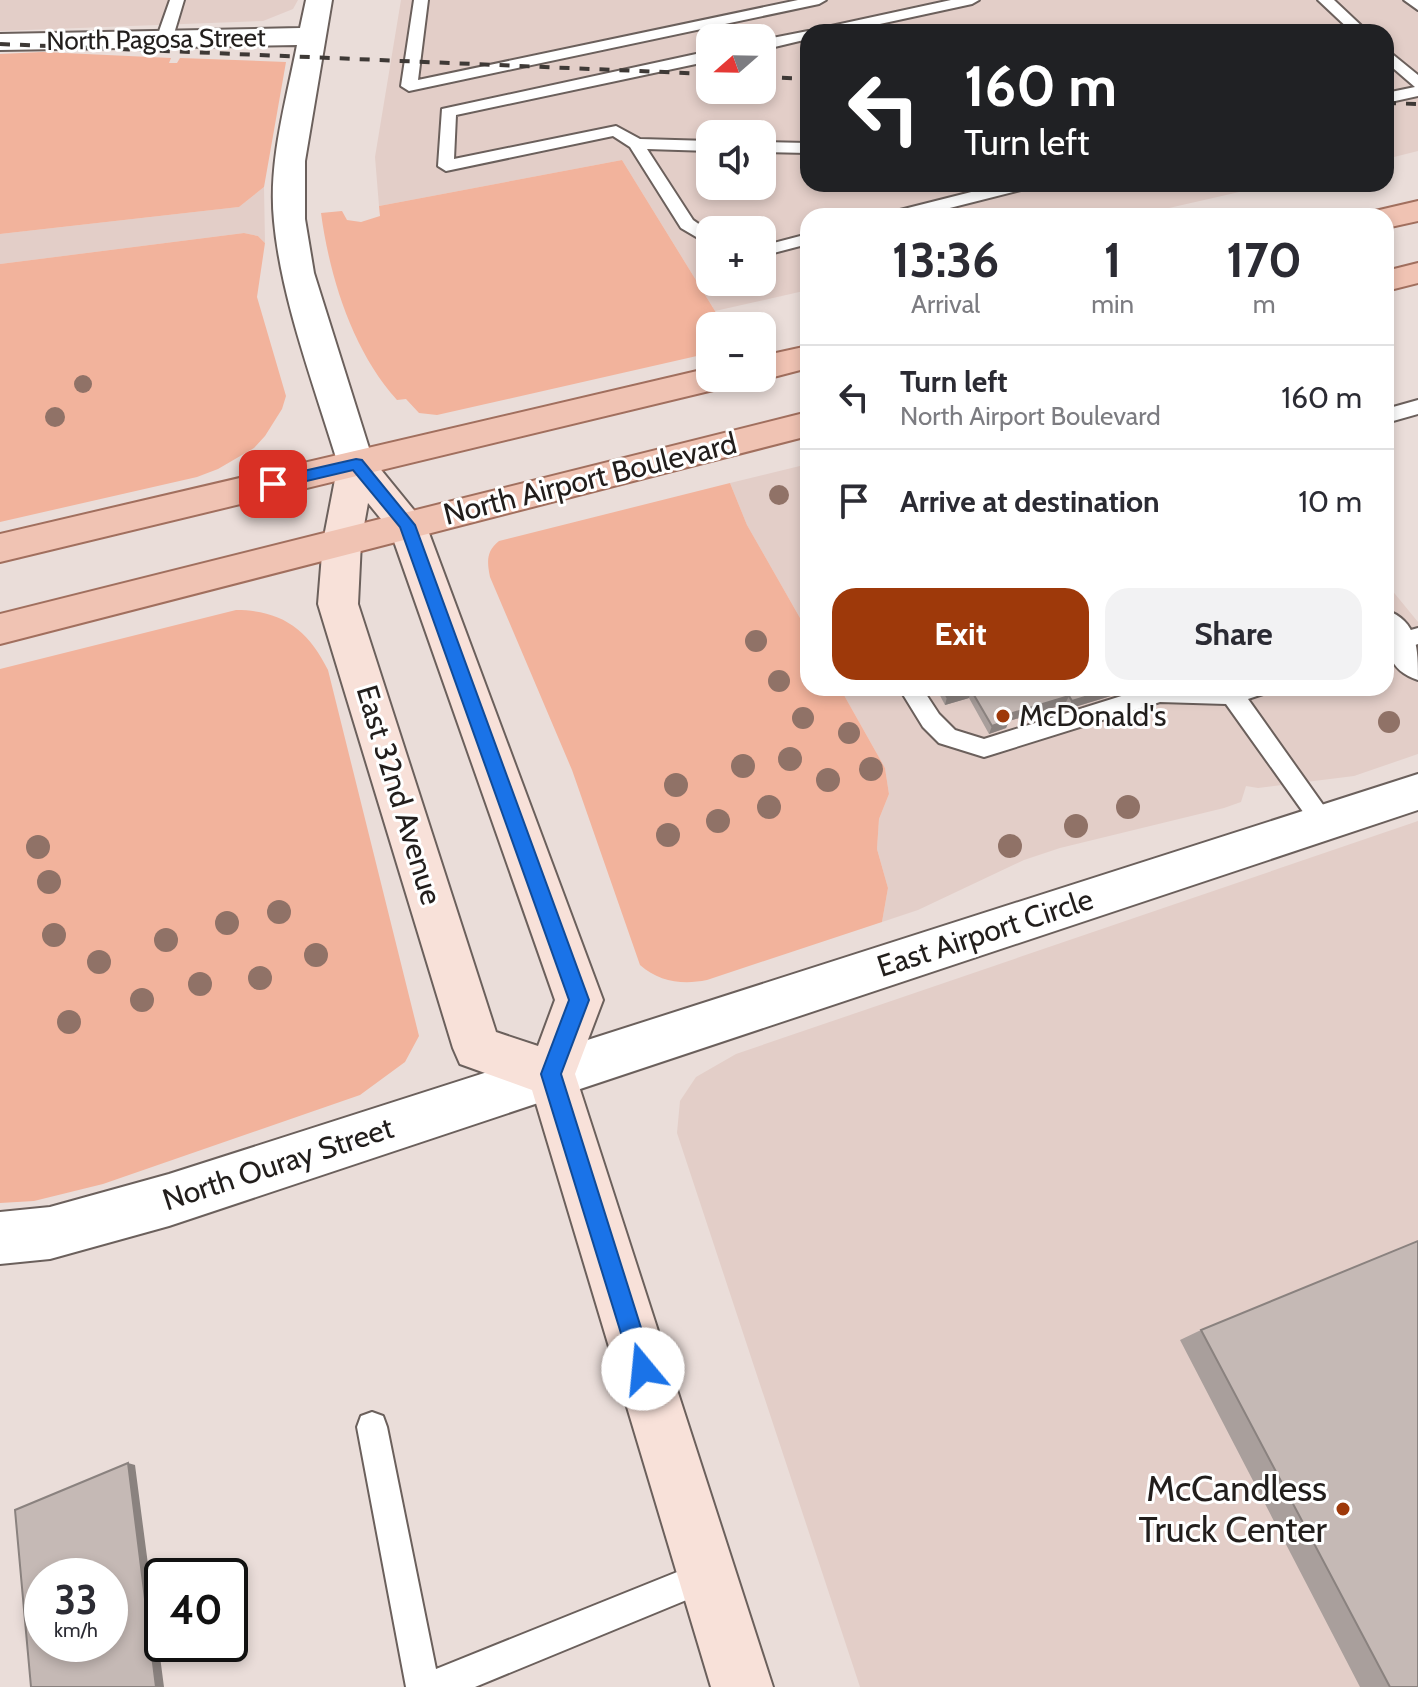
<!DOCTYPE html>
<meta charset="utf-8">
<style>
:root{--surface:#fff;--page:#f2f2f3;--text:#2b2b33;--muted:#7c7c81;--line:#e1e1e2;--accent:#9e390a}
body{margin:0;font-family:Cabin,sans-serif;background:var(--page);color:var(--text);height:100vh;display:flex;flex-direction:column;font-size:30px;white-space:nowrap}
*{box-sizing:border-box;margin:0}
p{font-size:26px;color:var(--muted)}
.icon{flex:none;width:44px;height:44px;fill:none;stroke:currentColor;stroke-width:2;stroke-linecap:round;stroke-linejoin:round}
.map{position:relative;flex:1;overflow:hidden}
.details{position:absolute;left:800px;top:208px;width:594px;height:488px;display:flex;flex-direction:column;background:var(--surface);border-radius:24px;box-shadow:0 4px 12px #0003}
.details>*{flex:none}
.banner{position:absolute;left:800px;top:24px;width:594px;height:168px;border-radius:24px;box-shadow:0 4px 12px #0003;background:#202124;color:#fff;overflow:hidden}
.needle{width:52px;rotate:250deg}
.tools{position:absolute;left:696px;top:24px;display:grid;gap:16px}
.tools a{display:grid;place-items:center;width:80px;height:80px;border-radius:16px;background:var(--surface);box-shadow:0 4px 12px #0003;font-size:40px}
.speed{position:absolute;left:24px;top:1558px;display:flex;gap:16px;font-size:40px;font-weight:700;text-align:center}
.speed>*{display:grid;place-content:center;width:104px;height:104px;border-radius:50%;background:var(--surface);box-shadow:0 4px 12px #0003;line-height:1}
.speed small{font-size:20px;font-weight:400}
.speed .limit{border:4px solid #111;border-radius:12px;background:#fff;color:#111}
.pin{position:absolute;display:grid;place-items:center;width:68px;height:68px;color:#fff;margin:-34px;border-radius:16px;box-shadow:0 4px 12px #0006}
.me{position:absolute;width:88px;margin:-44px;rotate:343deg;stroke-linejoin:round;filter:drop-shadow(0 0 6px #0008)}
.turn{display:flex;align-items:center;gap:28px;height:168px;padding:0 32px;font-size:36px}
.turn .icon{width:104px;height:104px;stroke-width:2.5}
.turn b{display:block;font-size:56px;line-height:68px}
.eta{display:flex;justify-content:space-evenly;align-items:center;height:136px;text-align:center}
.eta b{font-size:48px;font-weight:700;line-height:56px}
.primary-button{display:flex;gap:16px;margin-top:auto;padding:16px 32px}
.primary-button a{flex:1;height:92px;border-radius:24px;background:var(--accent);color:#fff;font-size:32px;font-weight:700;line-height:92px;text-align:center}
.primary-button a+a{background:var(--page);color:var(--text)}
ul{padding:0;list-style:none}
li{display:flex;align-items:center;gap:24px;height:104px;padding:0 32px;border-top:2px solid var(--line)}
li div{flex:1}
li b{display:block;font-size:30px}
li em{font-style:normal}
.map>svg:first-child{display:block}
</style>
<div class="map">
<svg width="1418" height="1687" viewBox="0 0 1418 1687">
<rect width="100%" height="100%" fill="#eaddd9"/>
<path fill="#e3cec8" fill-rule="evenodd" d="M0 0H298L293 9 263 21 0 31Z
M401 0H1418V151L1386 159V32H808V184H1274L1134 216H808V290L715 311 622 160 379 206 375 157ZM710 38H762V90H710ZM710 134H762V186H710ZM710 230H762V282H710Z
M264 187 265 243 258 236 244 233 0 264V234L239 207Z
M808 464V632L747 525 730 483Z
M1386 583 1418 622V754L1354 776 1258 788 1246 786 1241 802 1224 808 1060 848 1024 860 918 910 882 922 888 888 877 849 879 819 889 794 885 768 840 688H1386Z
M1418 821V1687H860L677 1133 680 1101 696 1077 736 1054Z"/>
<path fill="#f2b39c" d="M43 52 171 58 169 63H177L180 58 286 62 264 187 239 207 0 234V54Z
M622 160 715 311 722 326H710V353L437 415 419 413 406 399 397 400C353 351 330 279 321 213L342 211 347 220 361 222 380 216 379 206Z
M244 233 258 236 265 243 257 297 286 396 282 409 265 436 254 448 218 469 197 477 0 522V264Z
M730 483 747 525 808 632V688H840L885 768 889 794 879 819 877 849 888 888 882 922 707 980C683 985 659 982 640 965L572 770 490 577C487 562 486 551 499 541Z
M236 610C281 610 308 629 328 670L419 1036 405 1062 360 1095 103 1184 34 1201 0 1203V669Z"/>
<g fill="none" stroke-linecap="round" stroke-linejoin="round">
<defs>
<path id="lane" d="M170 0H184L173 37 165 42 157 37Z
M414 0H428L418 80 798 0H826L819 4 409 91 401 86Z
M951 0H979L972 4 843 32H815L822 28Z
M1318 0H1334L1368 32H1352Z
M1404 0H1418V10Z
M808 31 813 32H808V39L762 50V40Z
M1386 49 1418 75V96L1386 103V93L1415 87 1386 62Z
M710 51V61L456 115 454 159 616 126 640 139 710 141V151L647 149 693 220 710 232V245L681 228 630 147 613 136 446 171 438 166 442 109Z
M762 142 808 143V153L762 152Z
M1003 184H1031L1029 188 918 216H889L892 212Z
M808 234V244L762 256V246Z
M1418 400V414L1386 423V409Z
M1418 628V644L1386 655V637Z
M899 688H922L939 714 955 730 984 739 1147 688H1266L1263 694 1248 699 1336 823 1332 830 1324 833 1316 830 1226 704 1160 702 984 757 939 743 923 727Z
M372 1412 383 1416 387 1427 436 1669 707 1560 718 1565 723 1576 718 1587 475 1687H406L357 1427 361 1416Z"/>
<path id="street" d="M306 0H332L305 161V219L314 273 374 464 369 473 356 477 343 473 338 464C315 388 281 299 274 221 268 162 286 102 297 45L0 50V34L300 28Z
M1386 610C1418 621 1418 649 1418 680 1383 669 1386 641 1386 610Z
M1418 774V810L169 1226 50 1259 0 1264V1212L50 1207 169 1174Z"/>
<path id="secondary" d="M356 451 369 455 426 525 603 1000 575 1074 773 1687H711L532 1090 460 1064 453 1048 318 604 323 542 338 464 343 455ZM368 503 390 530 555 1000 538 1046 496 1032 358 604 361 542Z"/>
<path id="primary" d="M1418 201V221L1386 228V216H1372L1375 211Z
M1418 263V283L1386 291V271Z
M808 346V368L762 380 756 378H762V356Z
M710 368V378H735L730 386 0 562V534Z
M808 412V436L0 644V614Z"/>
</defs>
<use href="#lane" stroke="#6b605c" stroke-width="4"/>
<use href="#street" stroke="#6b605c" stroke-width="4"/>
<use href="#secondary" stroke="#6b605c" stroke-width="4"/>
<use href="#primary" stroke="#a16f5e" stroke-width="4"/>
<use href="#lane" fill="#fff" fill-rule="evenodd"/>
<use href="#street" fill="#fff" fill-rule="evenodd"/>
<use href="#secondary" fill="#f8e1d9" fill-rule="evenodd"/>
<use href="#primary" fill="#f0c3b3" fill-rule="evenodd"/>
<path stroke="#3e3936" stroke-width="4" stroke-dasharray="10 10" stroke-linecap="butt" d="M0 44 710 74
M762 77 808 79
M1386 103 1418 104"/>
</g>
<g fill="#907267">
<circle cx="83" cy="384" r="9"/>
<circle cx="55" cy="417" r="10"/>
<circle cx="779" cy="495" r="10"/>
<circle cx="756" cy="641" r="11"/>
<circle cx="779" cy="681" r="11"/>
<circle cx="803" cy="718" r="11"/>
<circle cx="1389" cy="722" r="11"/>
<circle cx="849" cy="733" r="11"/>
<circle cx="790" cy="759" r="12"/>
<circle cx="743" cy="766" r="12"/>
<circle cx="871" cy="769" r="12"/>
<circle cx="828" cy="780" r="12"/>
<circle cx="676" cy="785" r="12"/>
<circle cx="769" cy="807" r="12"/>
<circle cx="1128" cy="807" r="12"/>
<circle cx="718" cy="821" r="12"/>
<circle cx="1076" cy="826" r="12"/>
<circle cx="668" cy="835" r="12"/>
<circle cx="1010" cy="846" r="12"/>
<circle cx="38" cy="847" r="12"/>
<circle cx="49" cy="882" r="12"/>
<circle cx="279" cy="912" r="12"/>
<circle cx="227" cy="923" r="12"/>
<circle cx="54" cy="935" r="12"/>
<circle cx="166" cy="940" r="12"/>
<circle cx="316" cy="955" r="12"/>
<circle cx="99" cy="962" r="12"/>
<circle cx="260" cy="978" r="12"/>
<circle cx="200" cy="984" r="12"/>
<circle cx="142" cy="1000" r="12"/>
<circle cx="69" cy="1022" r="12"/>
</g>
<path fill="#a99f9c" d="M936 688H1137L1068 709 1065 704 1009 721 1006 728 989 734 969 698 945 705Z
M1201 1330 1418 1687H1360L1180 1340Z"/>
<path fill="#8a827f" d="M1114 688H1137L1068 709 1072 701Z
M971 690 969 698 945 705 947 697Z
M1069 696 1065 704 1009 721 1006 728 989 734 992 726 1006 715Z
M128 1463 135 1465 164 1687H156Z"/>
<path fill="#c5b9b5" stroke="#8a827f" stroke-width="2" fill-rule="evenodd" d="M942 688H1114L1072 701 1069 696 1006 715 1009 720 992 726 971 690 947 697Z
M1418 1241V1687H1390L1201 1330Z
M128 1463 156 1687H31L15 1510ZM42 1576H110V1644H42Z"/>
<path fill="#1a73e8" stroke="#114b97" stroke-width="2" d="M356 459 362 460 415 525 589 1000 561 1074 654 1369 651 1377 643 1380 635 1377 632 1369 541 1074 569 1000 400 527 353 470 273 489 265 484 273 478Z"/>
<g fill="#9e390a" stroke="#fff" stroke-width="3">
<circle cx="1003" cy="716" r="8"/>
<circle cx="1343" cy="1509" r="8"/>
</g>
<g text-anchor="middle" stroke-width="6" stroke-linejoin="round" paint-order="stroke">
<g font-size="26" fill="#221e1c" stroke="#fff">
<text transform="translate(156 39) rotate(-1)" y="9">North Pagosa Street</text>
</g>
<g font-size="30" fill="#221e1c" stroke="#fff">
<text transform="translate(590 479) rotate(-14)" y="10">North Airport Boulevard</text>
<text transform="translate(399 795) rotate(73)" y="10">East 32nd Avenue</text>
<text transform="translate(985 933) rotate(-18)" y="10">East Airport Circle</text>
<text transform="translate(278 1164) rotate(-18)" y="10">North Ouray Street</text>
</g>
<g font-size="30" fill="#221e1c" stroke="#fff" text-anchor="start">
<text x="1019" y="726">McDonald's</text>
</g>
<g font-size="36" fill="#221e1c" stroke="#fff" text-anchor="end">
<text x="1327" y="1501">McCandless<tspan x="1327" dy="41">Truck Center</tspan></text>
</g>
</g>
</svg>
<div class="tools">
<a><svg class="needle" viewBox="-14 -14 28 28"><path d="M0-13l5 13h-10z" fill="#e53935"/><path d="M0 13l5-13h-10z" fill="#7c7c81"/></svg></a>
<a><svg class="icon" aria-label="sound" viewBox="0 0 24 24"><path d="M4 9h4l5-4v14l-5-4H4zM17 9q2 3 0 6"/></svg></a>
<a>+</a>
<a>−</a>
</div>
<div class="speed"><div>33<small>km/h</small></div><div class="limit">40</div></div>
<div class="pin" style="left:273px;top:484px;background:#d93025"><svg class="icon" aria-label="arrive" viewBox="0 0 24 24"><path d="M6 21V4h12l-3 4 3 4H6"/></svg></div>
<svg class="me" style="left:643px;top:1369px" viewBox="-20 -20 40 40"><circle r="19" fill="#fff"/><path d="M0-13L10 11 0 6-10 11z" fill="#1a73e8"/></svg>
<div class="banner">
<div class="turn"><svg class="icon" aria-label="left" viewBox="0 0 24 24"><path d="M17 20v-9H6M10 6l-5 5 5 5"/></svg><div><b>160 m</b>Turn left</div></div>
</div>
<section class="details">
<div class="eta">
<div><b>13:36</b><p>Arrival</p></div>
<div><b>1</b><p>min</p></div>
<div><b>170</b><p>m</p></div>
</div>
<ul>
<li><svg class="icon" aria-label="left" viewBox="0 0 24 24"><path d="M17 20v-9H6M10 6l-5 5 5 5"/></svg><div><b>Turn left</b><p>North Airport Boulevard</p></div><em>160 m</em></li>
<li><svg class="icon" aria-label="arrive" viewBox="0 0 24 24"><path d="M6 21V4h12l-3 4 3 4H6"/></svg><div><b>Arrive at destination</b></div><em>10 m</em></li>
</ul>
<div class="primary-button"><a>Exit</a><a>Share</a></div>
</section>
</div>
